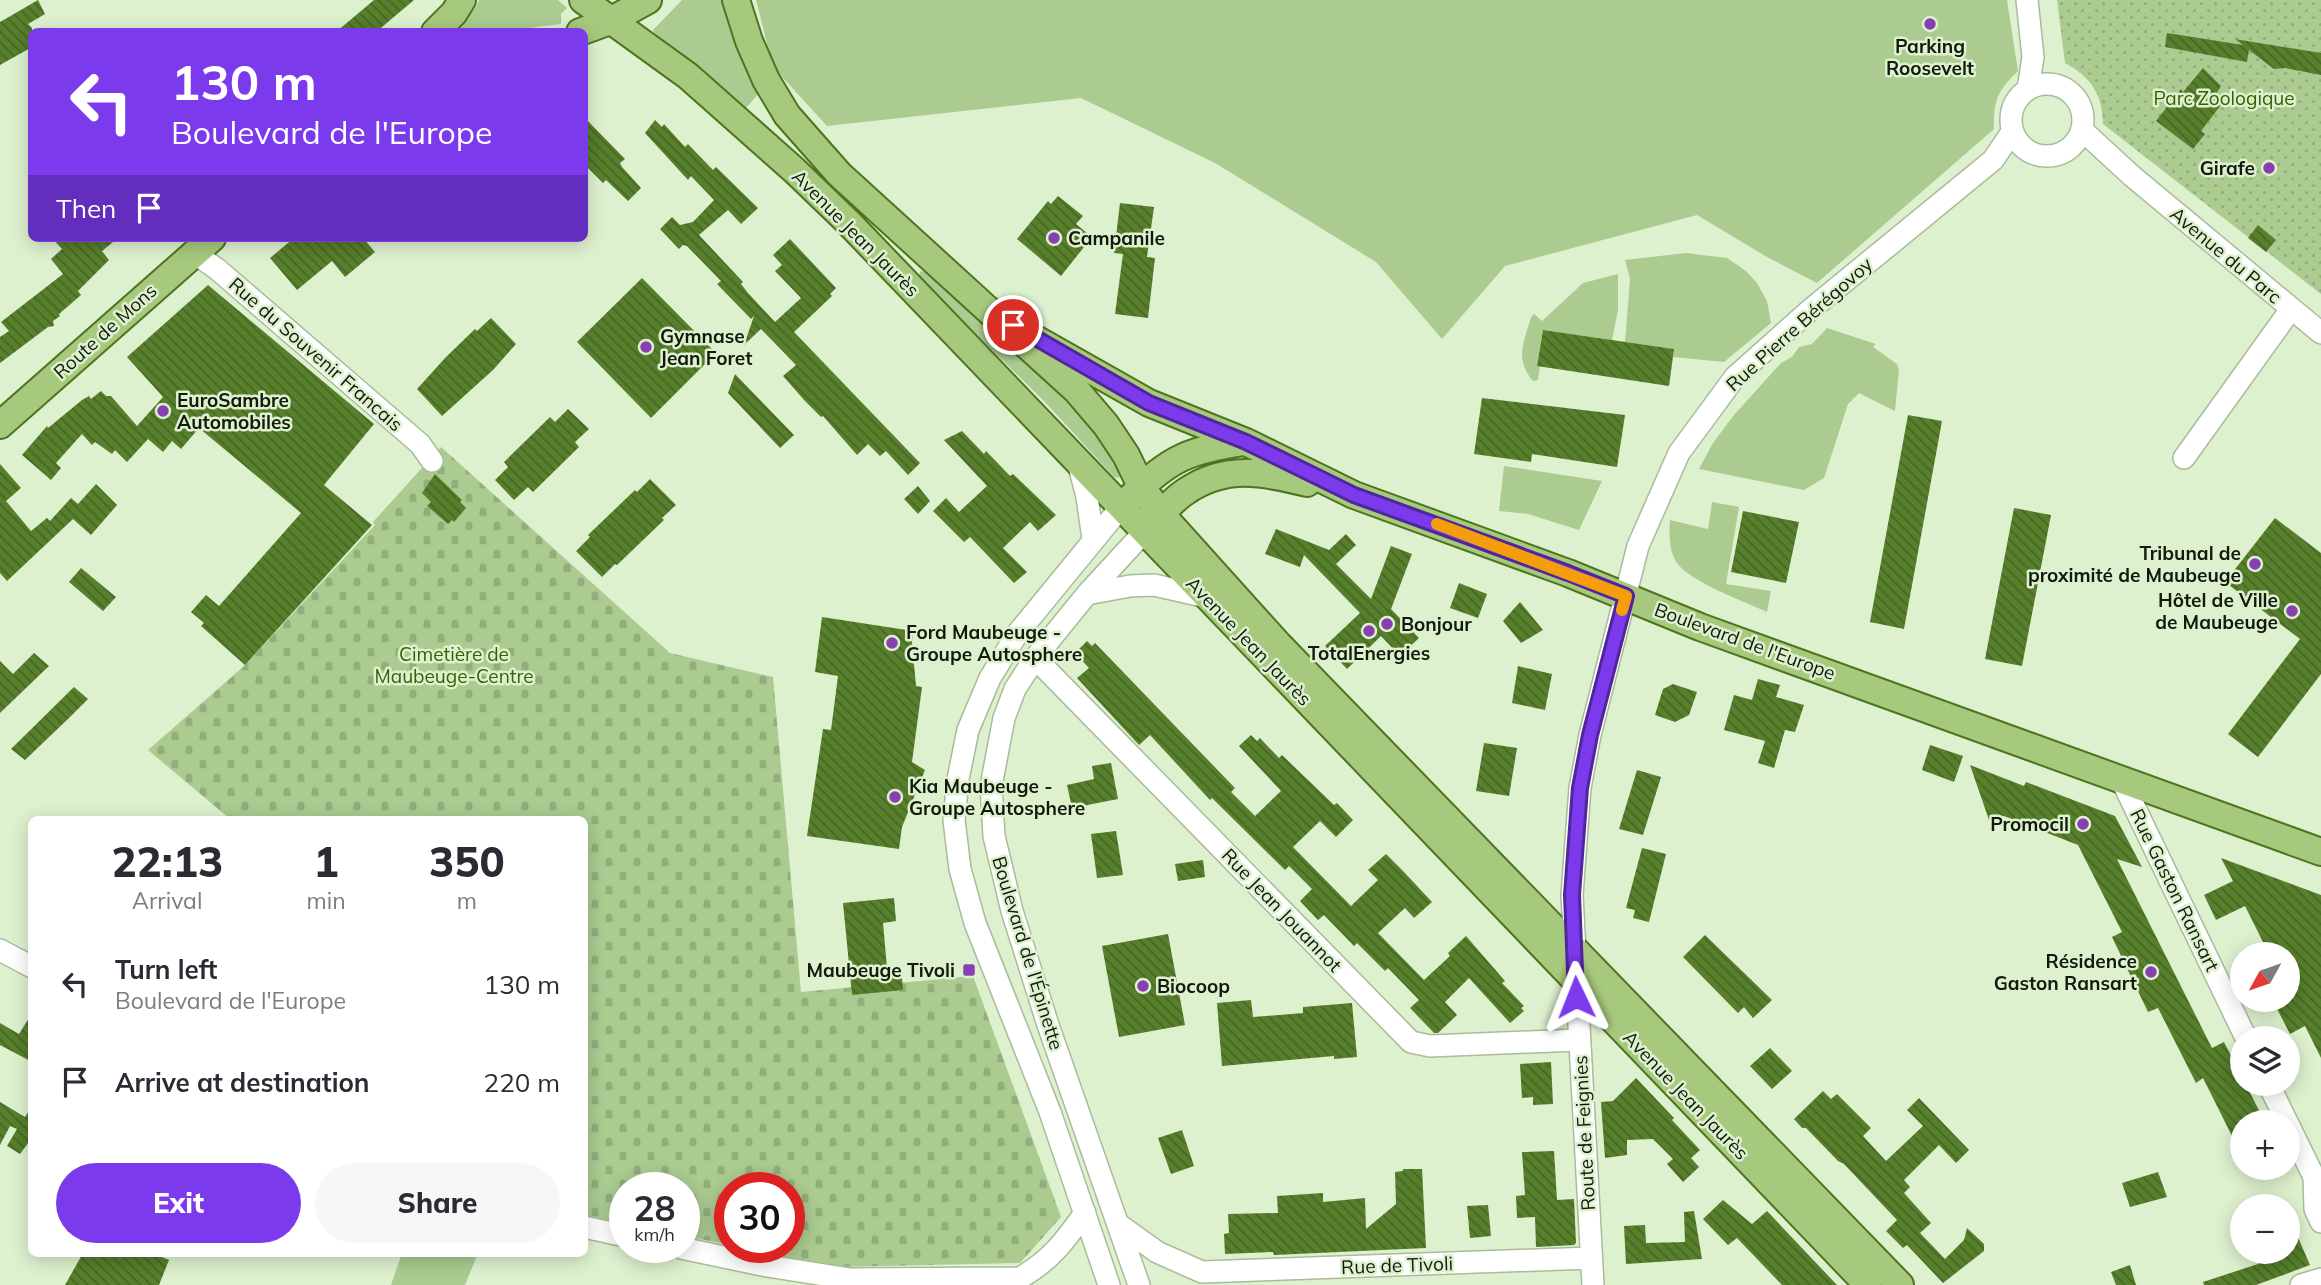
<!DOCTYPE html>
<meta charset="utf-8">
<style>
:root{--surface:#fff;--page:#f7f7f7;--text:#2b2b33;--muted:#7c7c81;--accent:#7c3aed}
body{margin:0;font-family:Mulish,sans-serif;background:var(--page);color:var(--text);height:100vh;display:flex;flex-direction:column;font-size:26px;white-space:nowrap}
*{box-sizing:border-box;margin:0}
p{font-size:23px;color:var(--muted)}
.icon{flex:none;width:38px;height:38px;fill:none;stroke:currentColor;stroke-width:2;stroke-linecap:round;stroke-linejoin:round}
.map{position:relative;flex:1;overflow:hidden}
.sheet{position:absolute;left:28px;top:816px;width:560px;height:441px;display:flex;flex-direction:column;background:var(--surface);border-radius:10px;box-shadow:0 4px 18px #0003}
.sheet>*{flex:none}
.guide{position:absolute;left:28px;top:28px;width:560px;height:214px;border-radius:10px;box-shadow:0 4px 18px #0003;background:#7c3aed;color:#fff;overflow:hidden}
.needle{width:46px;rotate:230deg}
.controls{position:absolute;left:2230px;top:942px;display:grid;gap:14px}
.controls a{display:grid;place-items:center;width:70px;height:70px;border-radius:50%;background:var(--surface);box-shadow:0 4px 18px #0003;font-size:35px}
.speed{position:absolute;left:609px;top:1172px;display:flex;gap:14px;font-size:35px;font-weight:700;text-align:center}
.speed>*{display:grid;place-content:center;width:91px;height:91px;border-radius:50%;background:var(--surface);box-shadow:0 4px 18px #0003;line-height:1}
.speed small{font-size:18px;font-weight:400}
.speed .limit{border:10px solid #d22;background:#fff;color:#111}
.pin{position:absolute;display:grid;place-items:center;width:60px;height:60px;color:#fff;margin:-30px;border:4px solid #fff;border-radius:50%;box-shadow:0 2px 7px #0007}
.me{position:absolute;width:77px;margin:-38px;rotate:358deg;stroke-linejoin:round;filter:drop-shadow(0 0 5px #0008)}
.turn{display:flex;align-items:center;gap:24px;height:147px;padding:0 28px;font-size:32px}
.turn .icon{width:91px;height:91px;stroke-width:2.5}
.turn b{display:block;font-size:49px;line-height:60px}
.then{display:flex;align-items:center;height:66px;padding:0 28px;background:#0003;gap:14px;font-size:26px}
.eta{display:flex;justify-content:space-evenly;align-items:center;height:119px;text-align:center}
.eta b{font-size:42px;font-weight:800;line-height:49px}
.cta{display:flex;gap:14px;margin-top:auto;padding:14px 28px}
.cta a{flex:1;height:80px;border-radius:42px;background:var(--accent);color:#fff;font-size:28px;font-weight:800;line-height:80px;text-align:center}
.cta a+a{background:var(--page);color:var(--text)}
ul{padding:0;list-style:none}
li{display:flex;align-items:center;gap:21px;height:98px;padding:0 28px}
li div{flex:1}
li b{display:block;font-size:26px}
li em{font-style:normal}
.map>svg:first-child{display:block}
</style>
<div class="map">
<svg width="2321" height="1285" viewBox="0 0 2321 1285">
<defs>
<pattern id="cemetery-stones" width="16" height="16" patternUnits="userSpaceOnUse" patternTransform="scale(1.75)"><rect width="16" height="16" fill="#abcb91"/><path d="M2 7V4a2 2 0 0 1 4 0v3zM10 15v-3a2 2 0 0 1 4 0v3z" fill="#92ae7c"/></pattern>
<pattern id="park-dots" width="8" height="8" patternUnits="userSpaceOnUse" patternTransform="scale(1.75)"><rect width="8" height="8" fill="#abcb91"/><path d="M2 2h.1M6 6h.1" fill="none" stroke="#92ae7c" stroke-width="1.8" stroke-linecap="round"/></pattern>
<pattern id="building-back-hatch" width="6" height="6" patternUnits="userSpaceOnUse" patternTransform="scale(1.75)"><rect width="6" height="6" fill="#577f2c"/><path d="M-1 5l2 2M0 0l6 6M5-1l2 2" fill="none" stroke="#476724"/></pattern>
</defs>
<rect width="100%" height="100%" fill="#def1cf"/>
<path fill="#abcb91" d="M479 0H558L567 8 561 14V24L504 31 452 32 474 10Z
M682 0H722L750 78 759 93 746 108 656 35 653 30Z
M756 0H2007L2018 71C1998 90 1993 101 1994 129L1817 283 1767 257 1697 215 1505 266 1442 339 1376 262 1215 163 1081 98 827 126 773 67Z
M1686 253 1727 258 1746 271 1757 283 1767 301 1771 323 1724 362 1673 357 1674 349 1625 342 1630 279 1625 260Z
M920 271 926 272C986 330 1088 398 1122 473L1119 478 1114 477 1044 401 919 278Z
M1618 274V310L1612 340 1543 330 1537 365 1540 366 1538 380 1533 381C1514 358 1524 343 1531 317L1534 314 1542 321 1583 283Z
M1827 328 1876 344 1873 347 1897 364 1899 370 1895 411 1859 393 1848 404 1824 478 1804 490 1699 469 1713 443 1734 415 1781 363 1792 357 1799 347 1812 344Z
M1504 466 1602 481 1579 530 1528 514 1499 511Z
M1712 502 1739 507 1726 584 1771 591 1767 612C1744 601 1683 580 1674 558 1669 546 1669 533 1670 520L1708 529Z
M402 1253H478L465 1285H391Z"/>
<path fill="url(#cemetery-stones)" d="M441 447 670 653 773 677 801 992 973 976 1061 1217 1020 1263 836 1267 742 1248H789V1188H730V1245L684 1236V1188H625V1224L585 1216 584 819H230L148 750 243 667 375 525 373 522Z"/>
<path fill="url(#park-dots)" d="M2057 0H2321V294L2103 124C2103 95 2091 77 2065 63Z"/>
<path fill="url(#building-back-hatch)" d="M38 0 45 14 28 24 32 28V47L0 65V22Z
M374 0H414L376 32H336Z
M2167 33 2243 45 2235 39 2321 53V75L2285 68 2274 69 2249 50 2247 62 2165 47Z
M2203 68 2221 86 2216 94 2224 101 2201 131 2205 134 2193 149 2156 121 2181 89 2183 92Z
M584 117 625 159 620 163 622 167 641 188 628 201 606 180 603 183 584 164Z
M655 120 662 127 664 124 685 147 688 144 713 170 716 167 758 208 741 224 728 210 699 235 743 282 741 284 748 293 775 322 801 298 775 271 782 265 773 255 790 239 836 288 830 294 832 296 794 332 920 463 908 475 886 451 880 456 868 444 857 455 823 416 821 417 805 401 783 376 796 365 761 329 744 345 754 316 751 319 717 284 721 281 687 246 683 245 679 249 660 229 672 217 680 225 693 222 714 200 691 176 688 180 645 133Z
M1058 196 1083 216 1076 224 1092 237 1061 276 1017 239 1048 201 1051 204Z
M1120 203 1154 207 1147 257 1155 258 1148 318 1115 314 1123 254 1114 253Z
M2258 225 2276 240 2266 252 2248 238Z
M52 238H118L102 251 109 260 78 291 81 295 59 314 60 316 53 321 54 326 48 327 0 363V337L9 331 1 322 63 274 51 259 62 249Z
M294 238H363L375 252 345 277 332 261 297 290 270 258Z
M642 278 716 353 651 418 577 342Z
M208 285 374 424 324 485 372 525 245 665 201 626 204 623 191 612 206 595 219 606 301 513 199 428 181 449 172 441 163 452 148 439 127 462 115 450 112 454 95 442 92 445 82 434 56 463 61 468 51 480 22 455 47 426 48 428 82 400 89 396 91 399 101 391 106 396H111L137 426 163 397 127 357Z
M491 318 516 344 493 370 442 416 417 389 446 357 475 329 477 331Z
M1543 330 1674 349 1669 386 1537 366Z
M735 374 794 435 780 448 728 393Z
M1482 398 1625 415 1617 467 1532 454 1531 462 1474 454Z
M568 409 589 429 575 442 579 447 533 492 528 487 514 500 495 480 508 467 504 462 550 417 555 422Z
M1908 415 1942 421 1904 629 1870 622Z
M962 431 984 454 986 451 1010 476 1013 474 1056 515 1038 531 1030 522 1003 548 1027 572 1014 583 970 537 964 542 933 511 946 498 959 512 987 486 944 440Z
M0 464 21 488 6 501 31 531 47 518 50 521 71 498 78 504 96 484 117 505 91 535 73 519 7 581 0 573Z
M435 474 462 500 460 502 466 508 454 522 452 520 448 524 427 506 431 502 422 493Z
M650 479 676 505 662 518 664 520 617 565 615 564 602 577 576 551 590 537 588 535 635 490 637 492Z
M918 486 930 501 918 514 904 499Z
M2014 508 2051 515 2022 666 1985 659Z
M1743 511 1799 522 1786 583 1731 572Z
M2275 518 2321 553V674L2258 757 2228 734 2300 639 2225 582Z
M1276 529 1329 550 1346 534 1356 545 1336 564 1371 599 1391 546 1412 554 1391 609 1419 638 1400 656 1381 636 1347 669 1325 646 1360 613 1304 555 1300 567 1265 554Z
M81 568 116 597 103 611 69 582Z
M1459 583 1487 594 1478 618 1450 608Z
M1520 602 1543 630 1521 643 1503 621Z
M822 617 913 631 912 642 916 686 922 687 912 762 925 770 902 827 899 849 807 836 823 729 831 730 838 676 815 672Z
M1087 641 1092 646 1095 643 1235 788 1231 792 1255 816 1281 791 1239 746 1251 735 1257 741 1260 738 1279 758 1282 755 1334 805 1337 803 1353 820 1336 837 1320 821 1293 847 1351 906 1378 880 1368 870 1386 854 1403 871 1432 902 1414 918 1405 908 1378 933 1424 980 1450 956 1448 953 1466 936 1505 981 1502 983 1524 1006 1521 1008 1524 1011 1510 1023 1469 978 1445 1002 1457 1015 1438 1033H1434L1410 1008 1419 1000 1388 968 1385 971 1357 943 1354 946 1324 915 1318 920 1300 901 1312 889 1289 866 1285 870 1212 798 1210 800 1150 735 1139 745 1077 678 1089 668 1075 653Z
M34 653 49 666 0 713V661L13 674Z
M1518 666 1552 674 1545 710 1512 703Z
M1758 679 1780 685 1776 697 1804 705 1795 732 1785 730 1774 768 1758 763 1765 741 1724 730 1734 695 1752 700Z
M1673 684 1697 692 1689 715 1675 722 1655 715 1663 689Z
M74 687 88 699 69 718 25 760 11 749Z
M1484 743 1517 748 1509 796 1476 791Z
M1930 745 1963 756 1954 782 1922 770Z
M1111 763 1118 799 1072 808 1067 785 1094 779 1092 766Z
M1970 765 2024 786 2026 782 2115 816 2142 867 2117 859 2212 1048 2224 1042 2242 1077V1083H2245L2265 1122H2242V1156L2203 1078 2196 1083 2158 1008 2148 1012 2112 937 2122 932 2078 845 2004 816 1989 820Z
M1637 770 1661 777 1643 835 1619 829Z
M1116 831 1123 875 1097 878 1091 834Z
M1642 848 1666 854 1649 922 1633 918 1635 910 1626 908Z
M2221 858 2321 895V1058L2305 1026 2290 1034 2272 999H2287V954H2269L2245 906 2216 920 2204 895 2233 881Z
M1203 860 1205 877 1178 881 1175 864Z
M894 898 896 921 883 923 887 968 901 967 903 990 852 995 843 903Z
M1168 934 1185 1025 1119 1037 1102 946Z
M1705 935 1772 1000 1753 1018 1744 1007 1738 1013 1683 957Z
M1251 1000 1253 1017 1303 1013V1007L1352 1003 1357 1057 1334 1059V1056L1222 1066 1217 1003Z
M32 1013V1062L0 1045V1023L19 1034Z
M1770 1048 1792 1071 1772 1089 1750 1066Z
M1551 1062 1553 1104 1533 1105V1097L1522 1098 1520 1064Z
M1636 1078 1674 1118 1672 1120 1700 1150 1691 1158 1699 1167 1683 1182 1667 1164 1673 1159 1653 1139 1627 1140V1155L1605 1158 1601 1102 1613 1101Z
M1823 1091 1831 1099 1837 1094 1871 1128 1863 1136 1886 1161 1923 1126 1907 1110 1919 1098 1969 1150 1956 1163 1939 1145 1904 1180 1910 1187 1904 1193 1931 1223 1920 1233 1945 1259 1964 1240 1967 1228 1984 1244V1251L1943 1283 1907 1245 1903 1248 1886 1231 1897 1220 1844 1164 1838 1161 1806 1128H1802L1794 1119Z
M0 1102 25 1117 32 1106V1138L20 1154 7 1146 17 1129 10 1126 0 1145Z
M1182 1130 1194 1166 1171 1174 1158 1138Z
M1554 1151 1557 1200 1574 1199 1576 1243 1574 1245 1536 1247 1535 1217 1517 1218 1516 1196 1525 1195 1522 1152Z
M1403 1169H1422L1426 1248 1274 1255 1273 1252 1225 1254 1224 1234 1229 1233 1228 1214 1278 1213 1277 1196 1323 1193V1202L1365 1198 1366 1229 1396 1204 1395 1172 1403 1171Z
M2158 1172 2167 1197 2130 1207 2122 1183Z
M1723 1200 1752 1224 1767 1211 1837 1285H1782L1737 1238 1728 1245 1703 1219Z
M1488 1205 1491 1236 1470 1238 1467 1206Z
M1694 1211 1702 1259 1626 1264 1624 1226 1645 1225 1646 1243 1685 1242 1684 1212Z
M2287 1212 2310 1265 2256 1285H2204L2203 1282 2258 1264 2256 1256 2270 1251H2287Z
M83 1253H152L169 1260 159 1285H65Z
M2130 1265 2136 1285H2116L2111 1272Z"/>
<g fill="none" stroke-linecap="round" stroke-linejoin="round">
<defs>
<path id="minor" d="M2027 0 2033 57 2028 89
M2011 120a36 36 0 1 1 72 0a36 36 0 1 1-72 0Z
M2082 130 2132 176 2321 333
M194 253 217 269 420 444 432 461
M2184 458 2291 309
M1078 462 1087 497 1093 539
M1087 594 1130 586 1154 585 1207 597
M1035 658 1411 1042 1430 1046 1578 1040
M2121 779 2246 1038
M0 950 32 967
M2268 1083 2287 1122
M2287 1122 2314 1177 2315 1209 2321 1222
M1118 1224 1157 1252 1202 1272 1591 1258
M584 1227 625 1236
M681 1248 762 1265 850 1279 1020 1278C1052 1259 1063 1243 1085 1213
M1109 1285 1050 1112 975 923 960 869 954 820 958 779 968 730 990 678 1017 634 1121 507
M1139 1285 1048 1025 1012 911 994 836 991 786 1004 718 1015 689 1035 658 1087 594 1145 531
M1593 1285 1572 895 1580 788 1590 735 1638 546 1679 453 1735 377 1810 310 1993 160 2012 132
M2301 1285 2321 1279"/>
<path id="major" d="M583 0 688 76 794 170 849 223 1868 1285
M736 0 749 41 766 80 787 115 839 174 1077 391 1106 425 1126 455 1141 486 1161 514 1278 644 1900 1285
M435 32 454 13 462 0
M580 32 610 21 648 0
M1034 338 1149 403 1246 442 1354 495 1568 573 1700 627 2321 852
M0 425 212 238
M1131 497C1170 457 1191 450 1244 442
M1148 527C1160 516 1171 501 1185 492 1225 464 1263 472 1307 483"/>
</defs>
<use href="#minor" stroke="#a9bb9b" stroke-width="24"/>
<use href="#major" stroke="#4d741e" stroke-width="30"/>
<use href="#minor" stroke="#fff" stroke-width="21"/>
<use href="#major" stroke="#a7c97d" stroke-width="26"/>
</g>
<g fill="none" stroke-linecap="round" stroke-linejoin="round">
<defs>
<path id="route" d="M1013 325 1149 403 1246 442 1354 495 1568 573 1626 596 1590 735 1580 788 1572 895 1576 997"/>
</defs>
<use href="#route" stroke="#51269a" stroke-width="18"/>
<use href="#route" stroke="#7c3aed" stroke-width="12"/>
<path stroke="#f59e0b" stroke-width="12" d="M1437 524 1626 596 1622 610"/>
</g>
<g fill="#883fb1" stroke="#def1cf" stroke-width="2.5">
<circle cx="1930" cy="24" r="7"/>
<circle cx="2269" cy="168" r="7"/>
<circle cx="1054" cy="238" r="7"/>
<circle cx="646" cy="347" r="7"/>
<circle cx="163" cy="411" r="7"/>
<circle cx="2255" cy="564" r="7"/>
<circle cx="2292" cy="611" r="7"/>
<circle cx="1387" cy="624" r="7"/>
<circle cx="1369" cy="631" r="7"/>
<circle cx="892" cy="643" r="7"/>
<circle cx="895" cy="797" r="7"/>
<circle cx="2083" cy="824" r="7"/>
<rect x="962" y="963" width="14" height="14" rx="3.5"/>
<circle cx="2151" cy="972" r="7"/>
<circle cx="1143" cy="986" r="7"/>
</g>
<g text-anchor="middle" stroke-width="5" stroke-linejoin="round" paint-order="stroke">
<g font-size="19" font-weight="bold" fill="#13190d" stroke="#def1cf" text-anchor="start">
<text x="1930" y="53" text-anchor="middle">Parking<tspan x="1930" dy="22">Roosevelt</tspan></text>
<text x="2255" y="175" text-anchor="end">Girafe</text>
<text x="1068" y="245">Campanile</text>
<text x="660" y="343">Gymnase<tspan x="660" dy="22">Jean Foret</tspan></text>
<text x="177" y="407">EuroSambre<tspan x="177" dy="22">Automobiles</tspan></text>
<text x="2241" y="560" text-anchor="end">Tribunal de<tspan x="2241" dy="22">proximité de Maubeuge</tspan></text>
<text x="2278" y="607" text-anchor="end">Hôtel de Ville<tspan x="2278" dy="22">de Maubeuge</tspan></text>
<text x="1401" y="631">Bonjour</text>
<text x="906" y="639">Ford Maubeuge -<tspan x="906" dy="22">Groupe Autosphere</tspan></text>
<text x="1369" y="660" text-anchor="middle">TotalEnergies</text>
<text x="909" y="793">Kia Maubeuge -<tspan x="909" dy="22">Groupe Autosphere</tspan></text>
<text x="2069" y="831" text-anchor="end">Promocil</text>
<text x="2137" y="968" text-anchor="end">Résidence<tspan x="2137" dy="22">Gaston Ransart</tspan></text>
<text x="955" y="977" text-anchor="end">Maubeuge Tivoli</text>
<text x="1157" y="993">Biocoop</text>
</g>
<g font-size="19" fill="#395f00" stroke="#def1cf">
<text x="2224" y="105">Parc Zoologique</text>
<text x="454" y="661">Cimetière de<tspan x="454" dy="22">Maubeuge-Centre</tspan></text>
</g>
<g font-size="19" fill="#13190d" stroke="#def1cf">
<text transform="translate(856 233) rotate(45)" y="7">Avenue Jean Jaurès</text>
<text transform="translate(2226 255) rotate(40)" y="7">Avenue du Parc</text>
<text transform="translate(1799 324) rotate(-42)" y="7">Rue Pierre Bérégovoy</text>
<text transform="translate(105 331) rotate(-42)" y="7">Route de Mons</text>
<text transform="translate(316 354) rotate(41)" y="7">Rue du Souvenir Francais</text>
<text transform="translate(1249 641) rotate(46)" y="7">Avenue Jean Jaurès</text>
<text transform="translate(1745 641) rotate(20)" y="7">Boulevard de l'Europe</text>
<text transform="translate(2175 890) rotate(64)" y="7">Rue Gaston Ransart</text>
<text transform="translate(1282 910) rotate(46)" y="7">Rue Jean Jouannot</text>
<text transform="translate(1028 953) rotate(73)" y="7">Boulevard de l'Épinette</text>
<text transform="translate(1686 1095) rotate(46)" y="7">Avenue Jean Jaurès</text>
<text transform="translate(1584 1133) rotate(-93)" y="7">Route de Feignies</text>
<text transform="translate(1397 1265) rotate(-2)" y="7">Rue de Tivoli</text>
</g>
</g>
</svg>
<div class="controls">
<a><svg class="needle" viewBox="-14 -14 28 28"><path d="M0-13l5 13h-10z" fill="#e53935"/><path d="M0 13l5-13h-10z" fill="#7c7c81"/></svg></a>
<a><svg class="icon" aria-label="layers" viewBox="0 0 24 24"><path d="M12 4l9 5-9 5-9-5zM3 14l9 5 9-5"/></svg></a>
<a>+</a>
<a>−</a>
</div>
<div class="speed"><div>28<small>km/h</small></div><div class="limit">30</div></div>
<div class="pin" style="left:1013px;top:325px;background:#d93025"><svg class="icon" aria-label="arrive" viewBox="0 0 24 24"><path d="M6 21V4h12l-3 4 3 4H6"/></svg></div>
<svg class="me" style="left:1576px;top:997px" viewBox="-20 -20 40 40"><path d="M0-17L14 15 0 8-14 15z" fill="#7c3aed" stroke="#fff" stroke-width="4"/></svg>
<div class="guide">
<div class="turn"><svg class="icon" aria-label="left" viewBox="0 0 24 24"><path d="M17 20v-9H6M10 6l-5 5 5 5"/></svg><div><b>130 m</b>Boulevard de l'Europe</div></div>
<div class="then">Then<svg class="icon" aria-label="arrive" viewBox="0 0 24 24"><path d="M6 21V4h12l-3 4 3 4H6"/></svg></div>
</div>
<section class="sheet">
<div class="eta">
<div><b>22:13</b><p>Arrival</p></div>
<div><b>1</b><p>min</p></div>
<div><b>350</b><p>m</p></div>
</div>
<ul>
<li><svg class="icon" aria-label="left" viewBox="0 0 24 24"><path d="M17 20v-9H6M10 6l-5 5 5 5"/></svg><div><b>Turn left</b><p>Boulevard de l'Europe</p></div><em>130 m</em></li>
<li><svg class="icon" aria-label="arrive" viewBox="0 0 24 24"><path d="M6 21V4h12l-3 4 3 4H6"/></svg><div><b>Arrive at destination</b></div><em>220 m</em></li>
</ul>
<div class="cta"><a>Exit</a><a>Share</a></div>
</section>
</div>
